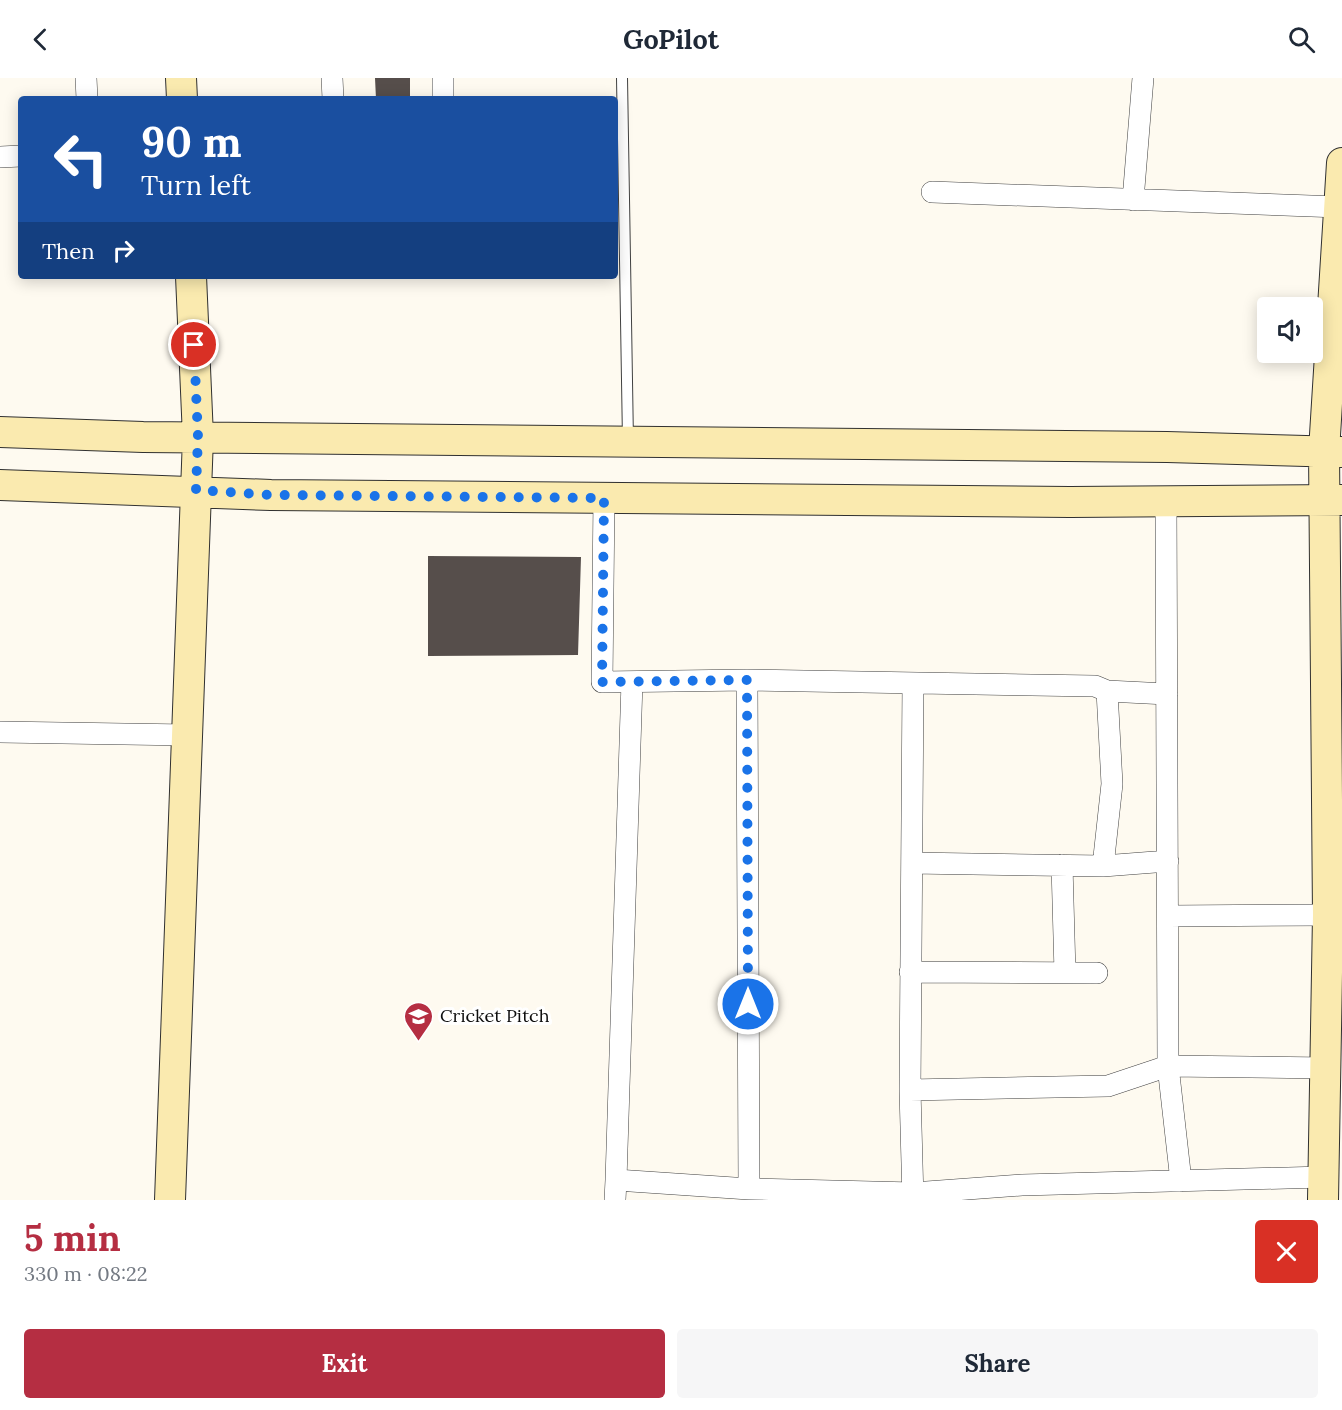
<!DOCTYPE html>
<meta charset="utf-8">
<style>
:root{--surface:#fff;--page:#f6f6f7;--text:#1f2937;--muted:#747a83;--accent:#b52e42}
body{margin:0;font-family:Lora,serif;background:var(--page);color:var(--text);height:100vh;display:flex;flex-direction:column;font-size:22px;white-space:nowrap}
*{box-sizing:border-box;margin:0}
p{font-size:20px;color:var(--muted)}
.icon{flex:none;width:33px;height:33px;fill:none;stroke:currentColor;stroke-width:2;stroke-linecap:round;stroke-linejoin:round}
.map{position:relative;height:1122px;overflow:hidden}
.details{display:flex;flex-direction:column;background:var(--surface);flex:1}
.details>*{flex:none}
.guide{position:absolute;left:18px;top:18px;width:600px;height:183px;border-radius:6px;box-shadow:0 3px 15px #0003;background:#1a4fa0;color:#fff;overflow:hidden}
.fabs{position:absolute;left:1257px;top:219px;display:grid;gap:12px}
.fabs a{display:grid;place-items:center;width:66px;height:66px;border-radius:6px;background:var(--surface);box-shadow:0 3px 15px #0003;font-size:30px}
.pin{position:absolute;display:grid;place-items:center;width:51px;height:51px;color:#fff;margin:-26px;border:3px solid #fff;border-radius:50%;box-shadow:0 2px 6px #0007}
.me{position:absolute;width:66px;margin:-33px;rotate:0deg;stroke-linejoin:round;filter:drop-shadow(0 0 4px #0008)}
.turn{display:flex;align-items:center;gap:21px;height:126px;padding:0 24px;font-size:27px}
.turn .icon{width:78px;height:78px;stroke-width:2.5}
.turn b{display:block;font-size:42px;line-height:51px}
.then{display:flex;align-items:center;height:57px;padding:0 24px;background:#0003;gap:12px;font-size:22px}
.round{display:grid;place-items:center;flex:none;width:63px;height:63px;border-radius:6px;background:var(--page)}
.summary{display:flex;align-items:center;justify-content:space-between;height:102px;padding:0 24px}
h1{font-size:36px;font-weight:700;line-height:45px;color:var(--accent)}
.cta{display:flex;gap:12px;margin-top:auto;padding:12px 24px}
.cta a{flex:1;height:69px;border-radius:6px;background:var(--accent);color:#fff;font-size:24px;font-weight:700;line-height:69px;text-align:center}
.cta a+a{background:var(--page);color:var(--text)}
header{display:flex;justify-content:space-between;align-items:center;height:78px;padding:0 24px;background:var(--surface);font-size:27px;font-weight:700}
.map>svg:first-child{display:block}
</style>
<header><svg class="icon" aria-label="back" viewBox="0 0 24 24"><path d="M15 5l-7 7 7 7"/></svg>GoPilot<svg class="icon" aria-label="search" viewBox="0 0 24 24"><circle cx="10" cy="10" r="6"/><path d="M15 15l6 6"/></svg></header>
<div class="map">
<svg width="1342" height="1122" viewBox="0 0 1342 1122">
<rect width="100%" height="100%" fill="#fefaf0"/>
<path fill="#564e4b" d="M375 0H410V21H376Z
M428 478 581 479 578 577 428 578Z"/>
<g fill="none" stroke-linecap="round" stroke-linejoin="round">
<defs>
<path id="lane" d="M622 0 628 363"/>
<path id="street" d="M86 0 87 21
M332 0 333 21
M443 0V21
M0 79 21 78
M932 114 1339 129
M1133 122 1143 0
M604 420 602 604 747 602 1095 608 1107 613 1112 706 1103 788
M1166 423 1168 988 1326 990
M747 602 749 1111
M632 604 616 1102 749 1111 913 1115 1022 1107 1323 1099
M913 605 910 1012 913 1122
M1107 613 1167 616
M0 654 187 657
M912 785 1103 788 1168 783
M1062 787 1065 895
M1168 838 1328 837
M910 894 1097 895
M910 1012 1108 1008 1168 988 1181 1103
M615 1122 616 1102"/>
<path id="secondary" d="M181 0 182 21
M0 354 143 359 1167 369 1342 374
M0 407 271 417 1070 424 1342 422
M170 1122 198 359 191 198
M1323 1122 1328 837 1324 373 1342 85"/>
</defs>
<use href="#lane" stroke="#414141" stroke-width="12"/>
<use href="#street" stroke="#414141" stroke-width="22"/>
<use href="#secondary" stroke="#303030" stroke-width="32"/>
<use href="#lane" stroke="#fff" stroke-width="10"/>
<use href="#street" stroke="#fff" stroke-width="21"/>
<use href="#secondary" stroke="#faeaaf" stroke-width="30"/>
</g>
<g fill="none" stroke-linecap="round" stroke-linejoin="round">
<path stroke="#1a73e8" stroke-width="10" stroke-dasharray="0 18" d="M194 267 198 359 196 412 271 417 604 420 602 604 747 602 748 926"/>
</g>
<defs>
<symbol id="school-pin" viewBox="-11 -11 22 30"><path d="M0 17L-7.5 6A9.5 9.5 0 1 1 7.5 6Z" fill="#b52e42" stroke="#fff"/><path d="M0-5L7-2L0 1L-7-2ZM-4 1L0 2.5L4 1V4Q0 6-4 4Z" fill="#fff"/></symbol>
</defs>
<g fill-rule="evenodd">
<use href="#school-pin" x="402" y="922" width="33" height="45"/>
</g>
<g text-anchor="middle" stroke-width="6" stroke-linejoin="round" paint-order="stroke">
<g font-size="18" fill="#0e0e0e" stroke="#fff" text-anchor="start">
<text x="440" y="944">Cricket Pitch</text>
</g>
</g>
</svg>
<div class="fabs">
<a><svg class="icon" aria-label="sound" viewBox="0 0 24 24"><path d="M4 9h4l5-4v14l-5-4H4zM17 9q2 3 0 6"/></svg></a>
</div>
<div class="pin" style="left:194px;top:267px;background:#d93025"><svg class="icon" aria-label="arrive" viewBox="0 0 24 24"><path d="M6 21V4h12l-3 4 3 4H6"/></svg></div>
<svg class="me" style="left:748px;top:926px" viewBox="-20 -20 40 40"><circle r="17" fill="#1a73e8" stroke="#fff" stroke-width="3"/><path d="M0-11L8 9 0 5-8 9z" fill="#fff"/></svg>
<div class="guide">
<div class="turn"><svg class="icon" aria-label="left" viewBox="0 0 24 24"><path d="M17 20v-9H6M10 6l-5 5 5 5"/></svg><div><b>90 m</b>Turn left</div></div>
<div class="then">Then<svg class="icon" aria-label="right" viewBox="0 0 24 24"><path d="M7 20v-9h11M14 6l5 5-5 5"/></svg></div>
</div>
</div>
<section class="details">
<div class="summary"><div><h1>5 min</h1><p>330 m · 08:22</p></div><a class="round" style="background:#d93025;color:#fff"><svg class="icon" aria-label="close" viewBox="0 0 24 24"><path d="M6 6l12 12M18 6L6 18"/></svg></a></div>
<div class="cta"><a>Exit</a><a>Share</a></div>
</section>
